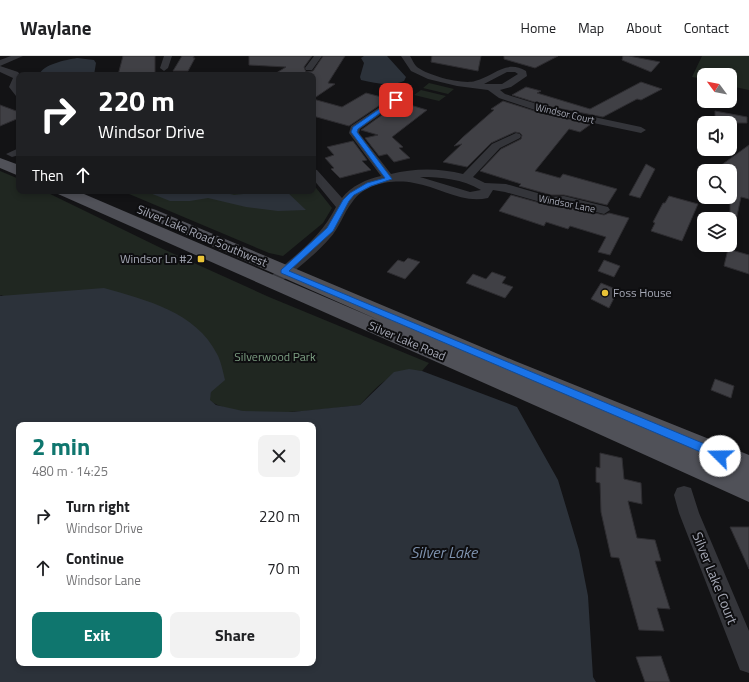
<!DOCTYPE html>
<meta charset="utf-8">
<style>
:root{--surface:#fff;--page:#f2f2f2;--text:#202124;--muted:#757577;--line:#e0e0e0;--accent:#0f766e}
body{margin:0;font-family:"Titillium Web",sans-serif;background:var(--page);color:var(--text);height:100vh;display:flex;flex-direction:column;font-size:15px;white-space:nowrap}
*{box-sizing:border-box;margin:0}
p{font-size:13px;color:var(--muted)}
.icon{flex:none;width:22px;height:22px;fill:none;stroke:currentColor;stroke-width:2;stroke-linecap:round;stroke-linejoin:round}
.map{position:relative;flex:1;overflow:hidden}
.panel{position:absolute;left:16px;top:366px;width:300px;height:244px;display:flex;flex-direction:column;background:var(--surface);border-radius:8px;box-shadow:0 2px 6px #0003}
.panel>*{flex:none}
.guide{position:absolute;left:16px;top:16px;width:300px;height:122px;border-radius:8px;box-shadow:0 2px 6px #0003;background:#202124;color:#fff;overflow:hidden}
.needle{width:26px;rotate:302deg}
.fabs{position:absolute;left:697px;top:12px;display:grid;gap:8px}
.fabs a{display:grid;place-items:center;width:40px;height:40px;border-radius:8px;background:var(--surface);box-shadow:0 2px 6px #0003;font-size:20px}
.pin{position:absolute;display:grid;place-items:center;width:34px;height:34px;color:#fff;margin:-17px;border-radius:8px;box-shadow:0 2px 6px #0006}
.me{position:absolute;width:44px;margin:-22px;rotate:292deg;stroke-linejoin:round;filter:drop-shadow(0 0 3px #0008)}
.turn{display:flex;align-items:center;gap:14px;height:84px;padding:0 16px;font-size:18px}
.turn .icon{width:52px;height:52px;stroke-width:2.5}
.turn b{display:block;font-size:28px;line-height:34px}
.then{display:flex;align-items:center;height:38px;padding:0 16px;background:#0003;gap:8px;font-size:15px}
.round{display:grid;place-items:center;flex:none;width:42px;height:42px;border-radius:8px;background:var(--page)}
.overview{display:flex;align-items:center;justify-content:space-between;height:68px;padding:0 16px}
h1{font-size:24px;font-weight:700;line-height:30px;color:var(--accent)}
.button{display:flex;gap:8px;margin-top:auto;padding:8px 16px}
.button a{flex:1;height:46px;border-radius:8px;background:var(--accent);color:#fff;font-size:16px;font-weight:700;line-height:46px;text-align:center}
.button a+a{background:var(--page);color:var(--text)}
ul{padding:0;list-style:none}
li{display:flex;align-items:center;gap:12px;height:52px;padding:0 16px}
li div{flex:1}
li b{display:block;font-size:15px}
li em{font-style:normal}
header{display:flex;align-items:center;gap:24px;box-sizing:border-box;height:56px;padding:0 20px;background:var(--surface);border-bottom:1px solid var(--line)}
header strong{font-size:19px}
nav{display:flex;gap:22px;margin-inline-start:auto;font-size:14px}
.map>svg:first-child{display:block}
</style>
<header>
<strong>Waylane</strong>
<nav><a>Home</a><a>Map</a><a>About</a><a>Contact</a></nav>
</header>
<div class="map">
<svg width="749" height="626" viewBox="0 0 749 626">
<rect width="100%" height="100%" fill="#131315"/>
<path fill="#202721" d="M702 0H749V34L730 30V19H704V23L692 21Z
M429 27 454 33 448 38 423 32Z
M421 34 446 40 439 45 414 39Z
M0 115 19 123V135H44L163 193 269 241 429 307 422 315C393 312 378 329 360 349 325 353 237 366 209 344L211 336 1 239 0 240Z
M313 128 332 152 323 167 283 200 269 197 122 135H313Z"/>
<path fill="#2c323a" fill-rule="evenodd" d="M364 0H387L406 21 404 25C389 31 376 27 361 24L360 21 364 7 361 2Z
M77 2 94 4 96 7 94 19H39C43 8 66 4 77 2Z
M145 135H219L234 139 243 138 247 135H286L306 154 278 155 246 151 208 142 190 145H170Z
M104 232C146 244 196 256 217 298 221 305 223 316 225 324L211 336 210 344 216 349 243 355 292 356 360 349 394 316 409 313 422 315 517 351 558 424 579 494 588 540 593 621 596 626H0V240ZM19 369H313V607H19Z"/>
<path fill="#404045" stroke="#2e2d31" d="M123 0H155V18L118 19Z
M182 0H194L193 2H195L188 15H173Z
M249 0H312L304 11 306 16 313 15 323 0H345L328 27 335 28 313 43 342 51 366 37 389 43 349 70 313 60V19H273L286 11 249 9Z
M432 0H481L478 15 431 6Z
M504 0H558L535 12 504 3Z
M623 0H629L660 6 651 16 622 4Z
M641 26 662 33 641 44 637 43 603 61 547 50 512 39 526 31 541 35 537 37 590 53Z
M503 45 541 57 591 68 580 76 569 73 535 115 560 122 563 118 617 133 607 149 564 139H551L519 130 521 128 480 115 501 93 521 83 522 79 520 77 515 76 491 87 467 111 443 106 462 88 454 90 463 81 494 54 491 53Z
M400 46 427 54 392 81 403 91 399 92 410 102 394 106 387 98 379 100 365 82 378 79 361 74Z
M0 49 19 56V62L0 70Z
M715 55 747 61V67H715Z
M353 85 367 104 362 105 371 114 340 122 331 113 334 112 325 102 334 99 327 91Z
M749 89V143L741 141 735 169H730V115H713Z
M646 108 655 113 640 142 629 139Z
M511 139 551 150H564L604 159 609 157 629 162 610 199 598 196 606 181 570 170 568 173 546 166 544 170 499 155Z
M669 140 698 148 682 185 651 175 655 167 653 166 663 147H665Z
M728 193 749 199V218L724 210Z
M408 202 420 206 405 223 387 216 398 204 404 206Z
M604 204 620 210 614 221 598 215Z
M492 216 506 221 502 227 513 231 505 242 466 227 473 218 486 223Z
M601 227 618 234 609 252 591 243Z
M715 323 734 330 731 342 711 334Z
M600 397 622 402 624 423 641 427 642 448 628 445 637 482 655 484 661 505H655L670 553 657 552 664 575 639 574 619 502 611 501 601 456 600 427 596 426V411L600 412Z
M730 471H749V513Z
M661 600 670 626H645L636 601Z"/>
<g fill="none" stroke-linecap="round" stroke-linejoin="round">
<path fill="#34353a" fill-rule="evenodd" d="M11 0H23L0 10V4Z
M164 0H172L168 12 164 15 160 12Z
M314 0H322L312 14H306L305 12Z
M401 0H410C412 3 414 8 416 10 425 19 463 29 475 25 494 20 506 3 526 15L527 20 511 31 500 34 505 38 547 51 641 71 646 74 641 77 541 56 499 42 488 34 457 30 428 23 411 15ZM507 16H515L518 18 502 28H484Z
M0 10 18 16 20 19 19 41 16 40 9 31 13 22 0 16Z
M395 41 398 42 400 44 398 46 360 73 359 77 391 118C414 112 440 112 463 118L492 88 516 77 520 78 521 80 520 82 500 92 473 121 485 127 506 128 551 141 564 140 608 151 610 154 604 158 564 148 551 149 505 136 493 134 488 142C462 148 440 131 414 127 394 123 366 127 353 145 343 157 340 172 329 183 313 201 294 215 276 230L271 232 266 230 264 227 266 224C294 200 319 184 336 151L313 123V113L317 114 342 142C351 130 367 123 381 120L349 77 351 70ZM420 121C442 121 462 123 481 134L470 136Z
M19 92V99L12 101 6 98Z
M684 430 691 432 699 457 749 575V617L740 614 679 457 674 439 677 432Z"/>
<path fill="#505158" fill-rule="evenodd" d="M0 102 19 109V120L0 112Z
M56 135H77L381 265 144 160 142 157 144 154 150 152 156 154 515 305 749 399V446L570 365 58 138Z"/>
</g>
<path fill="#1a73e8" stroke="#114b97" d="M394 43 398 44 358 73 357 76 392 123 371 130 354 139 349 145 333 175 289 215 724 396 726 400 724 403H717L281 217V214L327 172 343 144 350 137 367 127 385 122 351 76 353 71Z"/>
<g fill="#e9c337" stroke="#0e0e10" stroke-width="1.5">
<rect x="197" y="199" width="8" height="8" rx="2"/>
<circle cx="605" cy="237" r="4"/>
</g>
<g text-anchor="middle" stroke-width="4" stroke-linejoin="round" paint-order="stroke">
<g font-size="10" fill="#a5a8b5" stroke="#0e0e10">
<text transform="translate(565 57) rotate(13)" y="4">Windsor Court</text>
<text transform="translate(567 147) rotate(11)" y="4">Windsor Lane</text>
</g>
<g font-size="12" fill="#a5a8b5" stroke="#0e0e10">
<text transform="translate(202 180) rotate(23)" y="4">Silver Lake Road Southwest</text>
<text transform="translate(407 285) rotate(23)" y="4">Silver Lake Road</text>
</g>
<g font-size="12" fill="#a5a8b5" stroke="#0e0e10" text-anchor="end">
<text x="193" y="207">Windsor Ln #2</text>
<text x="613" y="241" text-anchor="start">Foss House</text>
</g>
<g font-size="12" fill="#7d9f83" stroke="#0e0e10">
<text x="275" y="305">Silverwood Park</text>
</g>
<g font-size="14" fill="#a5a8b5" stroke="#0e0e10">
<text transform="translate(715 522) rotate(68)" y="5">Silver Lake Court</text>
</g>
<g font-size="16" font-style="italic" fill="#7e92ae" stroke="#0e0e10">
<text x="444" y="502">Silver Lake</text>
</g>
</g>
</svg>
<div class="fabs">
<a><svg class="needle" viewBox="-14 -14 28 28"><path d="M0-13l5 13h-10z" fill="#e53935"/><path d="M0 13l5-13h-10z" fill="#757577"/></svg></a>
<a><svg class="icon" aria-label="sound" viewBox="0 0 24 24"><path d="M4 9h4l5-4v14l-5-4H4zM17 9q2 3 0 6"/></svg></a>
<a><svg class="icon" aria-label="search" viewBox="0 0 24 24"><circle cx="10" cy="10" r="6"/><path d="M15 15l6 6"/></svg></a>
<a><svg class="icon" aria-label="layers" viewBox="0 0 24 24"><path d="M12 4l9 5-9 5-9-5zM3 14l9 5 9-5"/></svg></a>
</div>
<div class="pin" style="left:396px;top:44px;background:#d93025"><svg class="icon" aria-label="arrive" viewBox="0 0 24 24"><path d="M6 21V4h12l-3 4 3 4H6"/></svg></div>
<svg class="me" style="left:720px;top:400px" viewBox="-20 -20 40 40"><circle r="19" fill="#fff"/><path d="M0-13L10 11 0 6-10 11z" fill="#1a73e8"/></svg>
<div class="guide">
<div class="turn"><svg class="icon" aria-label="right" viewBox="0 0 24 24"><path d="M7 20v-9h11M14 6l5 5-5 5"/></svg><div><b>220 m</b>Windsor Drive</div></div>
<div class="then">Then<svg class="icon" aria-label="ahead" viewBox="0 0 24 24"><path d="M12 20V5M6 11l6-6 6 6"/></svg></div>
</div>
<section class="panel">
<div class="overview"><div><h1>2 min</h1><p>480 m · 14:25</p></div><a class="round"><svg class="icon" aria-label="close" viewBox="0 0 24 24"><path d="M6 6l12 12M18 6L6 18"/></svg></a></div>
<ul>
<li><svg class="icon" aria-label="right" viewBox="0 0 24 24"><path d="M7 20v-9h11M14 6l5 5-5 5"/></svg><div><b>Turn right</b><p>Windsor Drive</p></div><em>220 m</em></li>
<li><svg class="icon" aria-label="ahead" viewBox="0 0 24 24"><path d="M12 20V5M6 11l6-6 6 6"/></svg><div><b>Continue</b><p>Windsor Lane</p></div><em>70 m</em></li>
</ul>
<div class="button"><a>Exit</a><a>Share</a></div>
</section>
</div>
